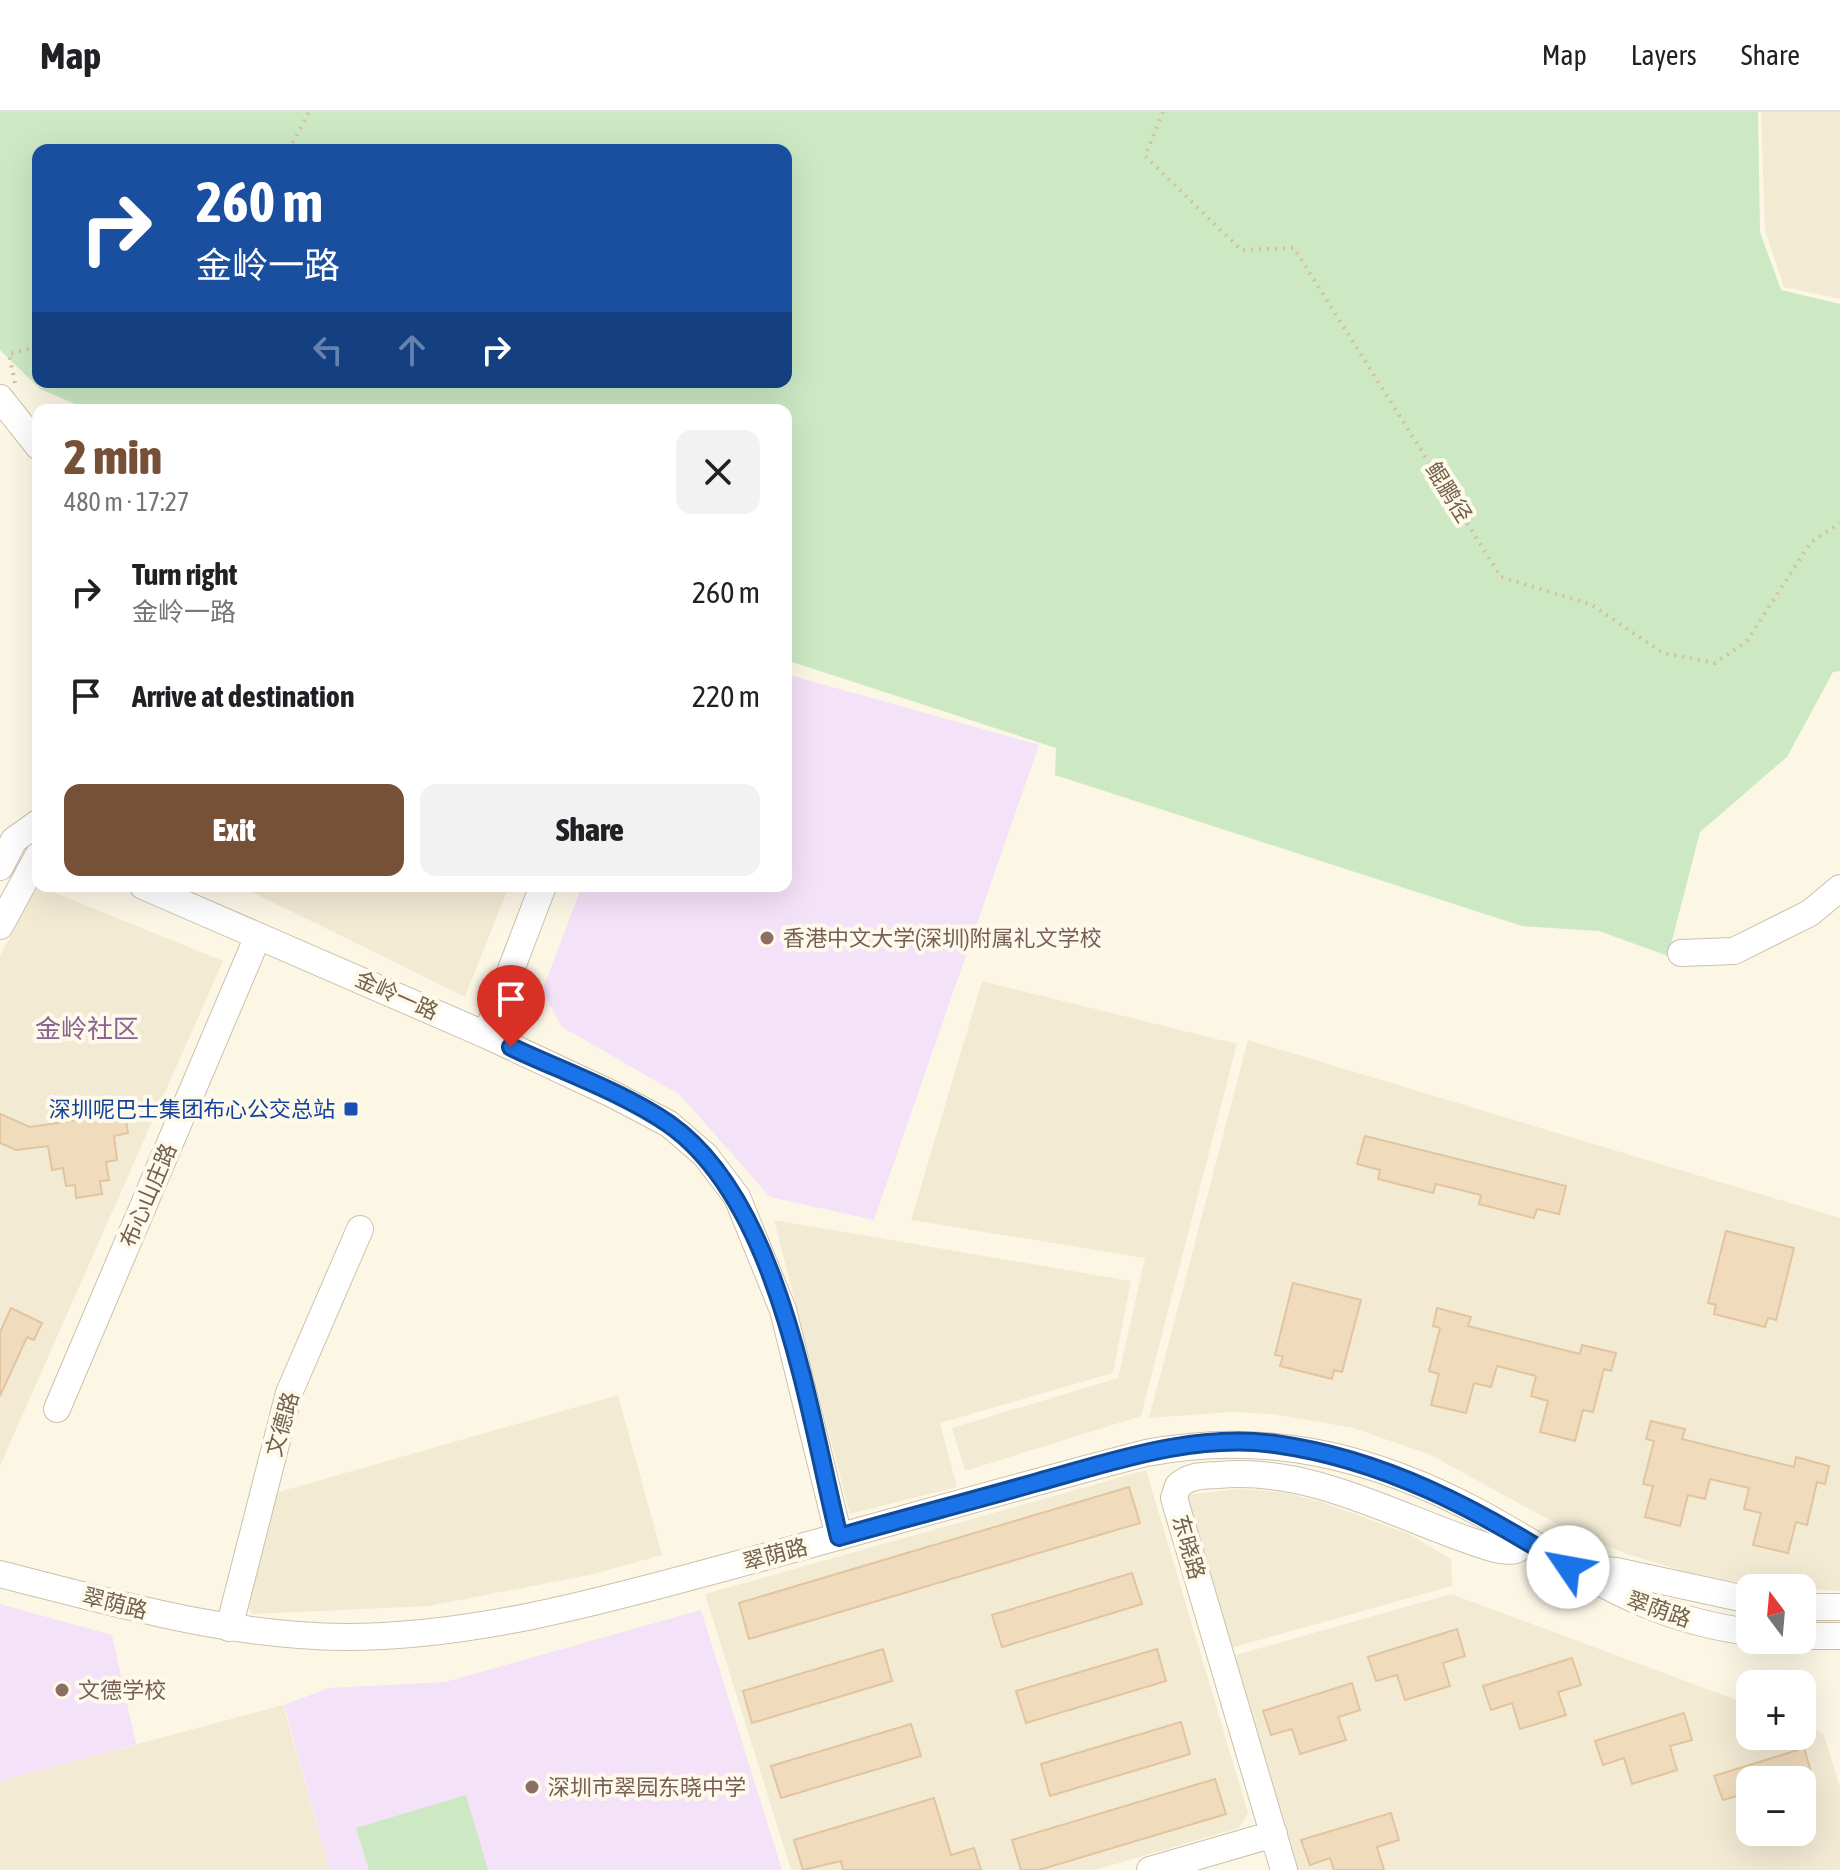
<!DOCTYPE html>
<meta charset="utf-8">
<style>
:root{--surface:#fff;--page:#f2f2f2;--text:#202124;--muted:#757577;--line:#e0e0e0;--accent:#775137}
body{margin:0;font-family:"Asap Condensed","Noto Sans SC",sans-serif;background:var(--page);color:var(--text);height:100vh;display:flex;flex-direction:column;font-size:30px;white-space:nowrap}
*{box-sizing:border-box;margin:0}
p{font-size:26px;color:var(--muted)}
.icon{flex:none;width:44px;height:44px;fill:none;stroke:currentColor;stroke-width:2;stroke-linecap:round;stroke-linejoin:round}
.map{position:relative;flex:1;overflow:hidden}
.sheet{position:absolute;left:32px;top:292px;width:760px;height:488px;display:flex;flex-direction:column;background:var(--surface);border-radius:16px;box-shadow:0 8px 32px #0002}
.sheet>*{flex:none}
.guide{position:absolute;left:32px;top:32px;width:760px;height:244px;border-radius:16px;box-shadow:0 8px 32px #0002;background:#1a4fa0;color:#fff;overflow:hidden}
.needle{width:52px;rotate:344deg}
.fabs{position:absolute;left:1736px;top:1462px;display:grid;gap:16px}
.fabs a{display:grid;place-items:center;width:80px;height:80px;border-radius:16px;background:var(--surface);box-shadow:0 8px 32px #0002;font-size:40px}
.pin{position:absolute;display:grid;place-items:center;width:68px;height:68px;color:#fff;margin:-82px -34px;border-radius:50% 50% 50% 0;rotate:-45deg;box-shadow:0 0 8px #0007}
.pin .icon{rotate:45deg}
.me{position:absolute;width:88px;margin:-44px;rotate:303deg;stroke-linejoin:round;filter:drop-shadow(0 0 6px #0008)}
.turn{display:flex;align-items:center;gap:28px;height:168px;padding:0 32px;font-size:36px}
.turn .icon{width:104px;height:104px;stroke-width:2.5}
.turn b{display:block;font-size:56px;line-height:68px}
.lanes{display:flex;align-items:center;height:76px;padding:0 32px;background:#0003;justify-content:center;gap:40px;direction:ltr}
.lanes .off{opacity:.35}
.round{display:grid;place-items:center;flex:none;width:84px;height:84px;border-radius:16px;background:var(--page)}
.head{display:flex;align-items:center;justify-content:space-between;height:136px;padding:0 32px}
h1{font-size:48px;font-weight:800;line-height:60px;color:var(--accent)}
.primary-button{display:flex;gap:16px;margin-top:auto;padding:16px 32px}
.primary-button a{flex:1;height:92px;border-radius:16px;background:var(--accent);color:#fff;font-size:32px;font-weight:800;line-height:92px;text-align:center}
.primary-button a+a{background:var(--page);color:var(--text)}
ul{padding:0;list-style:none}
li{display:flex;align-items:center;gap:24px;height:104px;padding:0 32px}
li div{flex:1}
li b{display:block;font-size:30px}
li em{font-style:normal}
header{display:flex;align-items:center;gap:48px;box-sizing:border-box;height:112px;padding:0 40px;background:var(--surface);border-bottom:2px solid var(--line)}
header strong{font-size:38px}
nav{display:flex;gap:44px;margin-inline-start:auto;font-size:28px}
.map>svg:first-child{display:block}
</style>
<header>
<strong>Map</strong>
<nav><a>Map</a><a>Layers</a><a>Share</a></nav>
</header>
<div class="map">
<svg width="1840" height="1758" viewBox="0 0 1840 1758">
<rect width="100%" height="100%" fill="#fcf7e5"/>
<path fill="#f3ead4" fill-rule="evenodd" d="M1761 0H1840V187L1784 175 1765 119Z
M38 774 223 849 0 1354V844Z
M240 774H509L465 885Z
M982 869 1237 932 1141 1304 965 1359 952 1316 1118 1266 1145 1146 911 1108Z
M1248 928 1840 1106V1479L1761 1474 1693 1462 1627 1442 1564 1416 1431 1343 1353 1316 1272 1302 1231 1300 1149 1306Z
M774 1108 1131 1169 1113 1261 940 1311 957 1375 850 1402Z
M618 1283 662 1443 594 1462 429 1494 252 1502 237 1477 261 1385Z
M1146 1358 1248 1701 1239 1716 1095 1758H791L705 1482Z
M1238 1377 1282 1380 1322 1390 1409 1422 1451 1447 1452 1474 1231 1536 1186 1383Z
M1451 1482 1750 1593V1624H1802V1613L1823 1621 1840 1675V1758H1296L1232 1544ZM1750 1668H1802V1720H1750Z
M283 1593 330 1758H0V1669Z"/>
<path fill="#f4e2f8" d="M786 562 1039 633 874 1108 770 1085 680 983 562 915 542 879 582 774H786Z
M0 1492 112 1523 136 1632 0 1669Z
M701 1498 782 1758H330L284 1593 329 1576 445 1570Z"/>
<path fill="#cce9c4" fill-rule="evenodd" d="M0 0H1758L1760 120 1781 178 1840 192V559L1833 560 1787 645 1700 720 1668 844 1599 819 1522 814 1055 663 1056 636 786 548V298H89L40 277 0 238ZM38 38H786V270H38Z
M466 1683 488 1758H369L356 1716Z"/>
<path fill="#f0dbbd" stroke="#e2c59e" stroke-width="2" d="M0 1002 30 1015 117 1002 118 1008 126 1007 128 1021 114 1024 117 1048 106 1050 109 1068 100 1069 102 1082 76 1086 75 1073 66 1074 63 1056 52 1058 48 1034 16 1038 0 1031Z
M1365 1024 1566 1074 1559 1102 1537 1097 1534 1106 1479 1092 1481 1083 1436 1072 1433 1081 1378 1067 1380 1058 1357 1052Z
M1726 1119 1794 1136 1776 1208 1768 1206 1765 1215 1714 1202 1716 1193 1708 1191Z
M1293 1171 1361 1188 1342 1260 1334 1258 1332 1267 1280 1254 1283 1244 1275 1243Z
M11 1196 42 1211 34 1228 27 1225 0 1284V1220Z
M1437 1196 1471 1205 1468 1214 1580 1242 1582 1233 1616 1241 1611 1259 1604 1257 1593 1300 1583 1298 1575 1329 1540 1320 1548 1289 1531 1284 1536 1264 1497 1254 1491 1275 1474 1271 1466 1301 1431 1293 1439 1262 1429 1259 1440 1216 1433 1214Z
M1651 1309 1685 1317 1682 1327 1794 1355 1796 1345 1829 1354 1825 1372 1817 1370 1807 1413 1796 1410 1788 1441 1753 1433 1761 1401 1744 1397 1749 1376 1710 1367 1705 1387 1688 1383 1680 1414 1645 1405 1653 1374 1643 1372 1654 1329 1646 1327Z
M1129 1375 1140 1411 749 1527 739 1491Z
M1132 1461 1142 1492 1002 1535 992 1503Z
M1457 1517 1465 1544 1443 1551 1450 1574 1405 1588 1397 1563 1376 1569 1368 1545Z
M883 1537 892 1569 752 1611 743 1579Z
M1157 1537 1166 1569 1026 1611 1016 1579Z
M1572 1546 1581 1573 1558 1580 1566 1603 1520 1617 1512 1591 1491 1598 1483 1574Z
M1352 1571 1360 1598 1338 1605 1346 1628 1300 1642 1292 1617 1271 1623 1263 1599Z
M1684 1601 1692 1628 1670 1634 1677 1658 1632 1672 1624 1646 1603 1653 1595 1629Z
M1181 1610 1190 1642 1050 1684 1041 1652Z
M911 1612 921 1644 781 1686 771 1654Z
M1804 1636 1812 1663 1797 1668H1750V1680L1723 1688 1714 1664Z
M1215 1667 1226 1702 1039 1758H1021L1012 1728Z
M934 1686 951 1743 974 1736 981 1758H843L841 1749 803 1758 794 1728Z
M1391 1701 1399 1728 1377 1735 1384 1758H1334L1330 1746 1310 1753 1301 1728Z"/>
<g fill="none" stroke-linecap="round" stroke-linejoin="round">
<defs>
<path id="minor" d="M0 286 38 334
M0 755 14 728 38 711
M143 774 486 923 612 982 669 1012 705 1043 737 1085 783 1198 839 1425
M0 814 38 744
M1681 841 1734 839 1810 801 1840 776
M486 923 543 774
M57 1297 258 824
M1580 1456 1616 1459 1750 1488
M0 1462C114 1491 227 1524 345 1525 476 1525 606 1488 731 1454 869 1417 1007 1377 1146 1341 1266 1318 1373 1344 1480 1401 1575 1453 1637 1506 1750 1520
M1802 1495H1840
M229 1516 289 1281 360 1117
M1802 1524H1840
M1150 1758 1274 1722
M1284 1758 1174 1386 1178 1374C1189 1363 1203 1364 1218 1363 1317 1354 1404 1410 1495 1437 1510 1440 1517 1441 1527 1429"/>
</defs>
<use href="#minor" stroke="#cdc0ac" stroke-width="28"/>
<path stroke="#d5bfa1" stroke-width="4" stroke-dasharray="2 6" stroke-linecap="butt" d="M1163 0 1145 44 1241 138 1294 136 1501 465 1592 493 1663 541 1715 551 1746 530 1811 430 1840 411
M289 38 309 0
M15 271 9 242 38 234"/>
<use href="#minor" stroke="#fff" stroke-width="26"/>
</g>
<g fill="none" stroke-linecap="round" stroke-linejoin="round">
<defs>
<path id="route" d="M511 935C562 959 622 980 669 1012 780 1090 808 1299 839 1425 905 1406 972 1389 1038 1370 1114 1349 1194 1321 1275 1332 1383 1347 1478 1397 1568 1455"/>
</defs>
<use href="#route" stroke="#114b97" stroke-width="20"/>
<use href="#route" stroke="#1a73e8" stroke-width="14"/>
</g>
<g fill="#8d6e63" stroke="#fefaeb" stroke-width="3">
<circle cx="767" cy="826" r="8"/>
<circle cx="62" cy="1578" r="8"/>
<circle cx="532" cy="1675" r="8"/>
</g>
<rect fill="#1a4fb4" stroke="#fefaeb" stroke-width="3" x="343" y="989" width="16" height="16" rx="4"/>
<g text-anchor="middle" stroke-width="8" stroke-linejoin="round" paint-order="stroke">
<g font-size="22" fill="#74614b" stroke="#fefaeb">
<text transform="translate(1449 380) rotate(58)" y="8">鲲鹏径</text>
<text transform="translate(397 883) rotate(24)" y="8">金岭一路</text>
<text transform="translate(148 1083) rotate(-67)" y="8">布心山庄路</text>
<text transform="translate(282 1312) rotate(-74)" y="8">文德路</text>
<text transform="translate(1189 1435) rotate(74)" y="8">东晓路</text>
<text transform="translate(775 1442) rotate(-15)" y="8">翠荫路</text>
<text transform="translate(115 1491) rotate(14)" y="8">翠荫路</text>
<text transform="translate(1659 1497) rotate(19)" y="8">翠荫路</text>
</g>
<g font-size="22" fill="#785e54" stroke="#fefaeb" text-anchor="start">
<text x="783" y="834">香港中文大学(深圳)附属礼文学校</text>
<text x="78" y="1586">文德学校</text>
<text x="548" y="1683">深圳市翠园东晓中学</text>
</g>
<g font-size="22" fill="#164399" stroke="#fefaeb" text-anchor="end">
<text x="335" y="1005">深圳呢巴士集团布心公交总站</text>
</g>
<g font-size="26" fill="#8a6390" stroke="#fefaeb">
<text x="87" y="926">金岭社区</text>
</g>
</g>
</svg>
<div class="fabs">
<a><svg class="needle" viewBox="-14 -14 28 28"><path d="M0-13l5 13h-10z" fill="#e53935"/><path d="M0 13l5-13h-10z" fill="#757577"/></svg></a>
<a>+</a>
<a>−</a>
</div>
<div class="pin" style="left:511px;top:935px;background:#d93025"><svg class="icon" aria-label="arrive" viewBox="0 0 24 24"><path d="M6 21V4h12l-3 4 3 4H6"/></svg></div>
<svg class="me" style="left:1568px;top:1455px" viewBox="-20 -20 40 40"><circle r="19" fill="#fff"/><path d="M0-13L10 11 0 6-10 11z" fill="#1a73e8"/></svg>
<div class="guide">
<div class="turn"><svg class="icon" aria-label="right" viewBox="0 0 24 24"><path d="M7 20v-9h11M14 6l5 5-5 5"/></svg><div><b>260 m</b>金岭一路</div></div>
<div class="lanes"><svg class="icon off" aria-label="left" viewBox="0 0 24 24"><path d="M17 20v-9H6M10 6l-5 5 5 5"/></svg><svg class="icon off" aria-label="ahead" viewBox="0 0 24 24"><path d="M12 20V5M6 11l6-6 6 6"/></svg><svg class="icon" aria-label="right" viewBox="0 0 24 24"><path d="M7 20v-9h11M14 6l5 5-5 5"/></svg></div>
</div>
<section class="sheet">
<div class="head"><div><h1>2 min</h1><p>480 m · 17:27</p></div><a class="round"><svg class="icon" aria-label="close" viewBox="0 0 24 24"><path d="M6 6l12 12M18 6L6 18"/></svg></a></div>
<ul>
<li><svg class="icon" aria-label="right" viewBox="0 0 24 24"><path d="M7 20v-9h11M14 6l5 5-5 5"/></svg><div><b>Turn right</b><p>金岭一路</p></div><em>260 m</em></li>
<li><svg class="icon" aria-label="arrive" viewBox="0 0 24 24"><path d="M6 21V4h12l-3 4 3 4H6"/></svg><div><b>Arrive at destination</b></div><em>220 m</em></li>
</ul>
<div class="primary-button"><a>Exit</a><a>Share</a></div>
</section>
</div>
